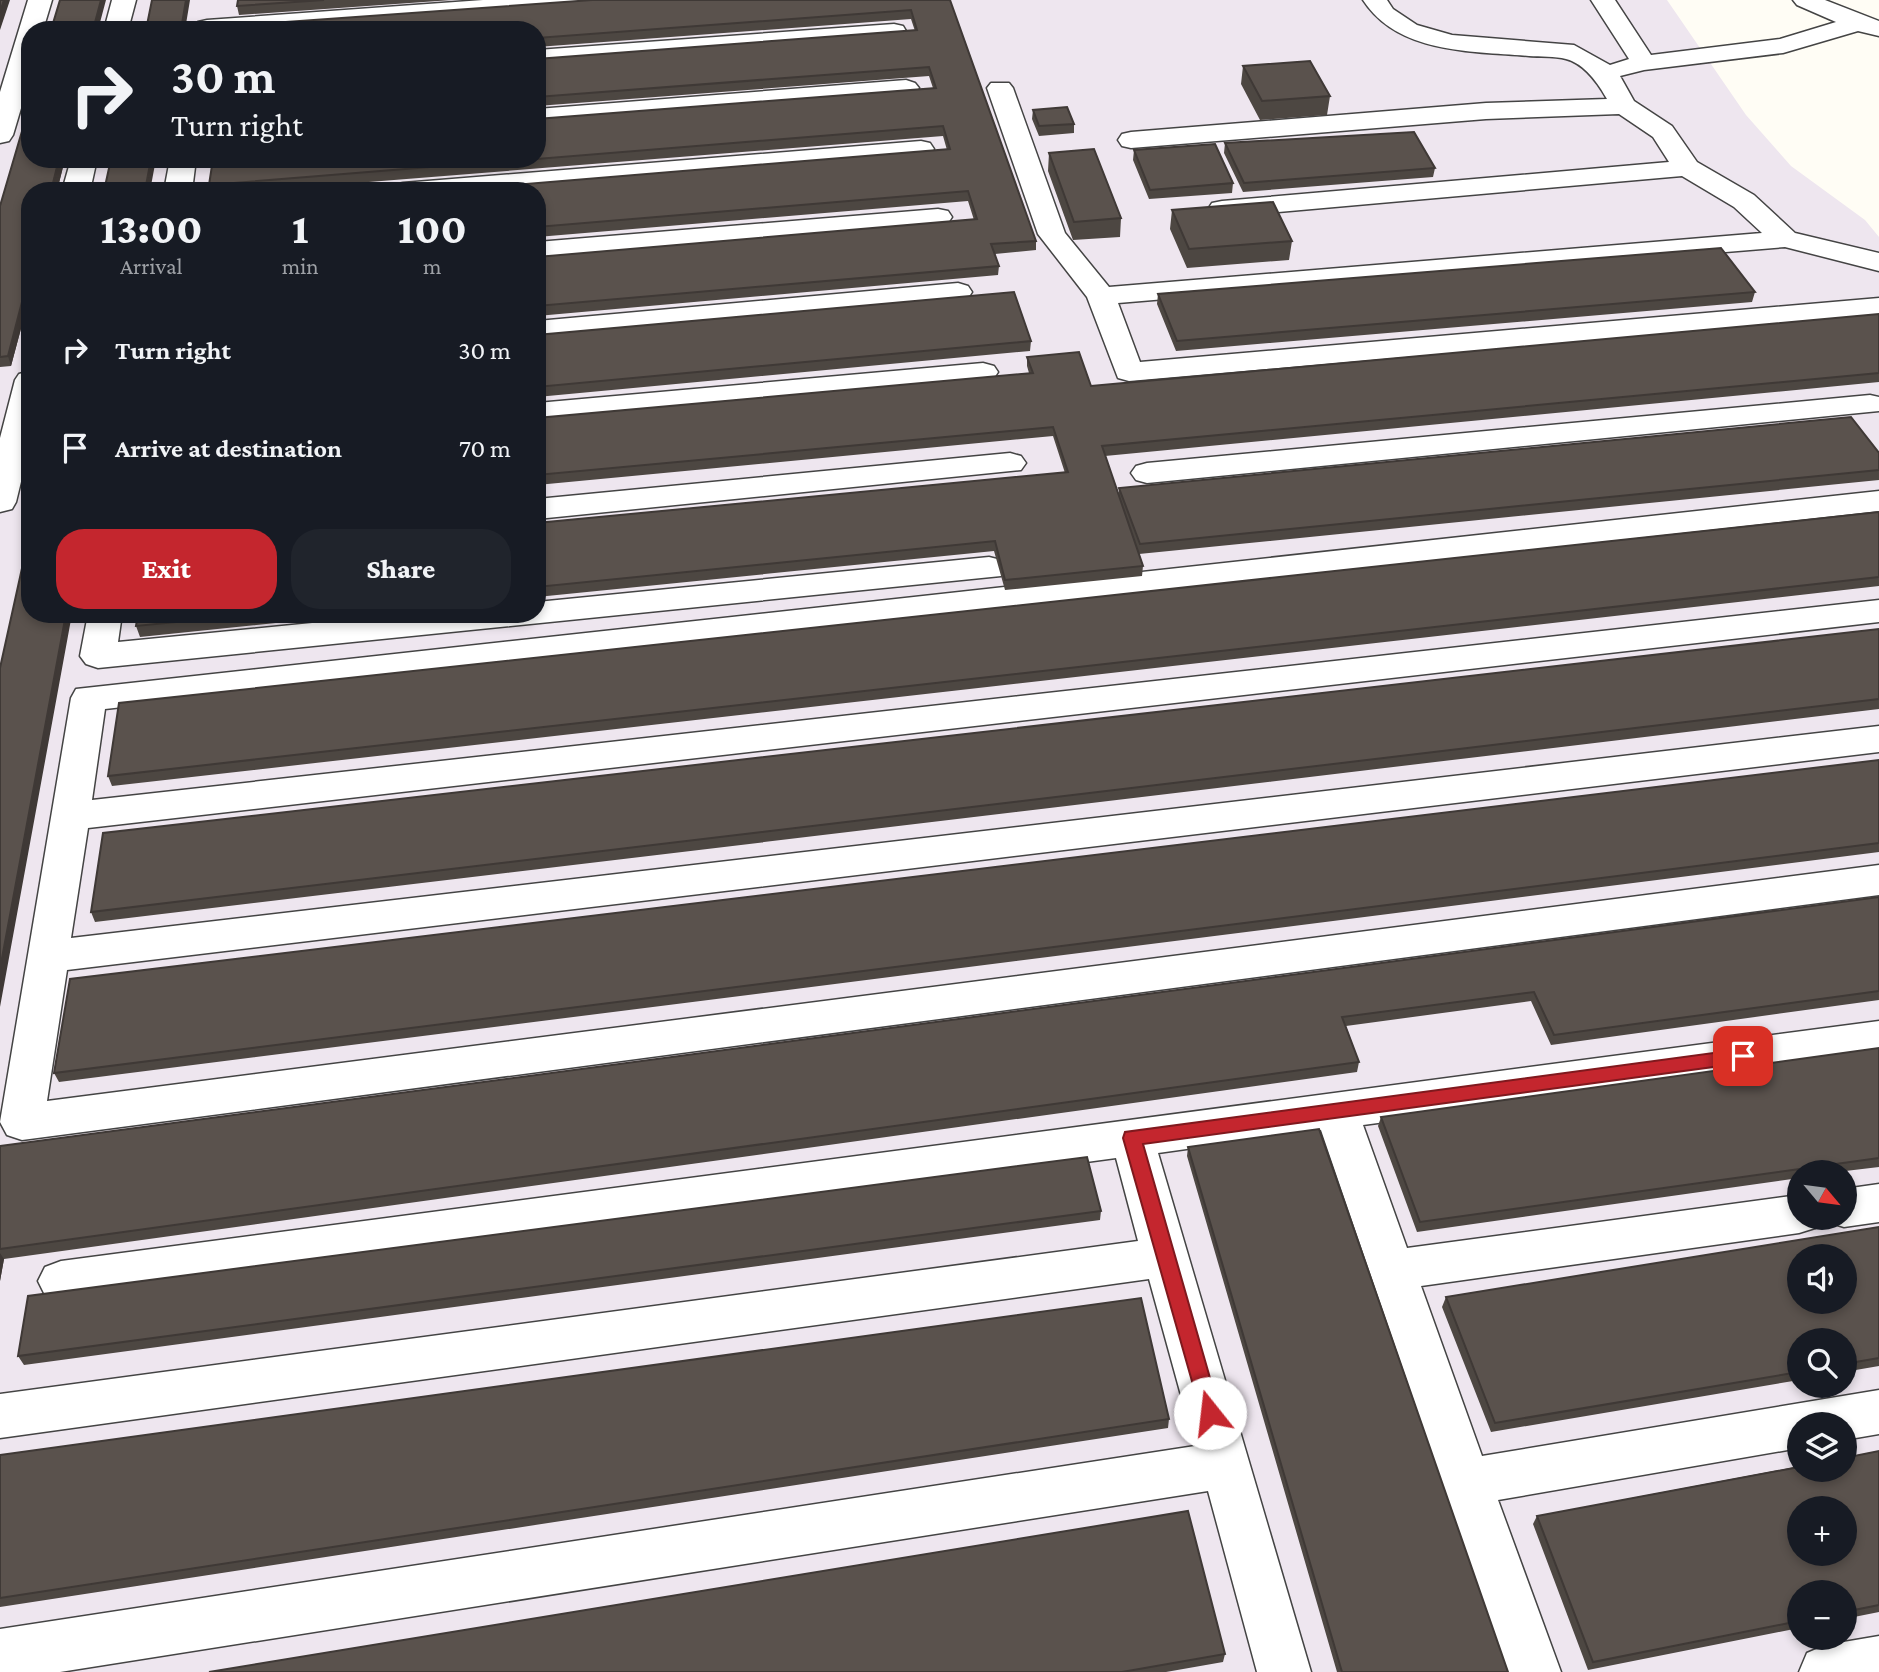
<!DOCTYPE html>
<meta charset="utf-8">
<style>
:root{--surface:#171b24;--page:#20242c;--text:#f1f3f6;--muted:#9ea1a6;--accent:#c4262e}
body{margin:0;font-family:"Crimson Pro",serif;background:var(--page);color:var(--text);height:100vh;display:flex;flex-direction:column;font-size:26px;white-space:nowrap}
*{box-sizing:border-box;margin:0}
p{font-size:23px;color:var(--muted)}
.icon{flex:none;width:38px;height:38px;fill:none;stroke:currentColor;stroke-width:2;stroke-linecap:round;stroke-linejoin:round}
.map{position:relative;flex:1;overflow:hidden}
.details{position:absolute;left:21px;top:182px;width:525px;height:441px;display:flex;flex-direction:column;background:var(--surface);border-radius:28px;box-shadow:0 4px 10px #0003}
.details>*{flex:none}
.hud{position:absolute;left:21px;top:21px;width:525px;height:147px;border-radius:28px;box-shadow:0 4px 10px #0003;background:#171b24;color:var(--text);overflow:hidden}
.needle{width:46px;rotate:119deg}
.controls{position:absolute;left:1787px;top:1160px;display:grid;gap:14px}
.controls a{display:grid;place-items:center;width:70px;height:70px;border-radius:50%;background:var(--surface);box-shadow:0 4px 10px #0003;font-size:35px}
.pin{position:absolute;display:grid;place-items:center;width:60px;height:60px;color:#fff;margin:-30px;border-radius:14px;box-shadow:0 4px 10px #0006}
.me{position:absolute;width:77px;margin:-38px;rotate:344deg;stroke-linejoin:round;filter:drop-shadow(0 0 5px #0008)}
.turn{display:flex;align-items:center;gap:24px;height:147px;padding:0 35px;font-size:32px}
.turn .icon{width:91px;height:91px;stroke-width:2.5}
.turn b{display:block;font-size:49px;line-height:60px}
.eta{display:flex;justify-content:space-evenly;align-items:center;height:119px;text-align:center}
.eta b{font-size:42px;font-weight:800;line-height:49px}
.action{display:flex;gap:14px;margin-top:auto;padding:14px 35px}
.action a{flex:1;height:80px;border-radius:28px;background:var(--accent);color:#fff;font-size:28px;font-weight:800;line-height:80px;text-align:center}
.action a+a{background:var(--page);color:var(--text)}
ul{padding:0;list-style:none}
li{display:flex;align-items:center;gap:21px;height:98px;padding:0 35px}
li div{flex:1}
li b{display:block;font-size:26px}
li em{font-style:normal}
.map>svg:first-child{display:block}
</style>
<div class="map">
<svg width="1879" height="1672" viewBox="0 0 1879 1672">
<rect width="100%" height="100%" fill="#fffdf5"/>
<path fill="#eee6ef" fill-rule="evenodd" d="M0 0H1667L1746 115 1791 166 1865 220 1879 237V1672H0ZM30 30H537V159H30ZM30 191H537V614H30ZM1799 1172H1844V1218H1799ZM1799 1256H1844V1302H1799ZM1799 1340H1844V1386H1799ZM1799 1424H1844V1470H1799ZM1799 1508H1844V1554H1799ZM1799 1592H1844V1638H1799Z"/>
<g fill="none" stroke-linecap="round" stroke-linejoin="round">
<defs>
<path id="minor" d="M28 0H52L43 30H30V78L13 135 9 141 0 143V92Z
M112 0H136L128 30H104Z
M483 0H595L591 5 583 7 270 30H197L195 27 198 22 207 20Z
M1363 0H1387L1393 9 1417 25 1452 35 1574 45 1610 65 1629 59 1591 0H1615L1651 55 1780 39 1836 22 1797 5 1793 0H1825L1879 21V36L1858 31 1783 53 1644 70 1620 76 1634 101 1672 126 1697 162 1754 195 1795 233 1879 253V271L1785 247 1118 303 1140 362 1879 298V316L1129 381 1118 378 1087 297 1038 234 987 88 991 83H1009L1013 88 1065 233 1109 287 1762 233 1734 207 1682 176 1222 217 1212 215 1208 209 1212 203 1222 201 1669 162 1653 137 1619 114 1486 119 1131 148 1122 146 1118 140 1122 134 1131 132 1486 103 1607 99C1598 83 1585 64 1566 59 1555 56 1540 57 1529 56 1471 51 1398 54 1363 0Z
M894 24 903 26 906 31 903 36 537 64V50Z
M906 80 915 83 919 88 915 93 537 125V109Z
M921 141 930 143 934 149 930 155 506 191H390L393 185 403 183Z
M71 159H97L90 191H62Z
M170 159H196L192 191H164Z
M938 209 948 211 952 217 948 223 537 258V242Z
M958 283 968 286 972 292 968 298 537 339V321Z
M983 363 994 366 998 372 994 378 537 421V403Z
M30 371V445L16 502 12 509 0 512V438L15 380 19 374Z
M1870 395 1879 397V411L1147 483 1136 480 1131 473 1136 466 1147 463Z
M1010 453 1021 456 1026 463 1021 470 537 519V499Z
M1879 491V511L105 709 92 800 1879 600V622L88 828 71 938 1879 726V752L67 970 47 1101 1879 865V895L22 1140 7 1135 0 1122 71 698 76 689Z
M989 557 1001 560 1006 568 1001 576 98 668 86 664 80 656 88 614H122L118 642 403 614H537V602Z
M1879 1021V1055L1363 1125 1407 1248 1799 1195V1218H1820L1815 1228 1799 1233 1421 1286 1482 1456 1879 1390V1434L1844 1440V1424H1799V1448L1498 1500 1561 1672H1507L1321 1130 1158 1153 1311 1672H1257L1208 1491 60 1672H0V1629L1195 1446 1149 1279 0 1438V1394L1138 1241 1116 1158 61 1301 45 1295 38 1281 45 1267 61 1261Z
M1879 1184V1222L1844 1227 1828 1222 1826 1218H1844V1189Z
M1879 1636V1672H1799L1807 1653 1826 1645Z"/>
</defs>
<use href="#minor" stroke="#444" stroke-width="3"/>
<use href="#minor" fill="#fff" fill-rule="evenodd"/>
</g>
<path fill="#4d4742" d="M238 0H452L239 15 237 6Z
M950 0 1036 241V250L995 254 999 266 998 275 537 316V257L974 220 968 201 537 237V191L947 150 943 136 256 191H211L209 185 213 159H537V119L933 88 929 76 537 106V59L915 31 911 19 537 47V30Z
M1243 66 1330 96 1327 115 1260 120 1241 84Z
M1033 110 1074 124V133L1039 136 1032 119Z
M1225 143 1435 168 1433 177 1243 192 1224 153Z
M1134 150 1233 183 1232 193 1149 199 1133 160Z
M1049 153 1121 218 1120 237 1073 240 1048 171Z
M65 159 57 191H30V295L11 366 0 367V206Z
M1172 210 1292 241 1289 260 1187 268 1170 229Z
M1755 292 1752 302 1176 351 1157 304 1158 294Z
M1879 314V382L1105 456 1119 495V488L1879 453V480L1139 554 1143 566 1142 576 1005 590 994 551 537 597V523L1065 473 1053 436 537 485V418L1029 373 1027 366V357L1091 386Z
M537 335 1031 341 1030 351 537 397Z
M1879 512V586L112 786 108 776Z
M138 614H363L140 637 136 626Z
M1879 629V709L95 922 91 912Z
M1879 760V852L59 1082 54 1073Z
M1879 897V1000L1551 1045 1531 1001 1346 1026 1359 1062 1357 1072 4 1259 0 1281V1146Z
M1879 1048V1167L1837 1172H1799V1178L1417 1232 1378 1126 1381 1117Z
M1188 1147 1508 1672H1337L1187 1156Z
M1101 1211 1100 1220 24 1365 18 1356Z
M1879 1227V1366L1844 1372V1340H1799V1380L1491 1432 1442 1307 1446 1297Z
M1169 1419 1168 1428 0 1607V1455Z
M1879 1451V1612L1844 1619V1592H1799V1628L1588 1670 1533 1524 1537 1516Z
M1225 1654 1223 1662 1166 1672H209Z"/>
<path fill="#3f3936" d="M4 0H10L0 30V12Z
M101 0H106L98 30H93Z
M186 0H190L185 30H181Z
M59 159H65L57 191H51Z
M151 159H156L150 191H145Z
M30 271V295L11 366 8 356Z
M66 614H72L0 1007V969Z
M0 1253 4 1259 0 1281Z"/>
<path fill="#5a524d" stroke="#3f3936" stroke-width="2" fill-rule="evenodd" d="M0 0H4L0 12Z
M60 0H101L93 30H51Z
M152 0H186L181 30H146Z
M238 0H324L237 6Z
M592 0H950L1036 241 991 244 999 266 537 306V257L977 219 968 191 537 227V191H441L950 149 943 126 537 159V119L936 88 929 67 537 97V59L917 30 911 10 537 38V30H229L230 26Z
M1310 61 1330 96 1262 101 1243 66Z
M30 104V159H59L51 191H30V271L8 356 0 357V206Z
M1067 107 1074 124 1039 126 1033 110Z
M1414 132 1435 168 1244 183 1225 143Z
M1215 144 1233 183 1150 190 1134 150Z
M1094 149 1121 218 1074 222 1049 153Z
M111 159H151L145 191H104Z
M213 159H529L209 185Z
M1273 202 1292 241 1189 249 1172 210Z
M1721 248 1755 292 1177 341 1158 294Z
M1014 292 1031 341 537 387V335Z
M1879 314V373L1102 446 1143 566 1005 580 995 541 537 587V523L1068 472 1053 427 537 475V418L1033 373 1027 357 1079 352 1091 386Z
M1851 417 1879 453V470L1140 544 1119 488Z
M1879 512V577L108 776 119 703Z
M30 532V614H66L0 969V668Z
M138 614H259L136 626Z
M1879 629V699L91 912 103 833Z
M1879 760V843L54 1073 70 979Z
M1879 897V991L1554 1035 1534 992 1342 1017 1359 1062 0 1249V1146Z
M1879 1048V1158L1420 1222 1381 1117Z
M1319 1129 1508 1672H1342L1188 1147Z
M1087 1157 1101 1211 18 1356 28 1296Z
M1879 1227V1358L1844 1364V1340H1799V1372L1495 1423 1446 1297ZM1799 1256H1844V1302H1799Z
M1141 1298 1169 1419 0 1598V1455Z
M1879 1451V1605L1844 1612V1592H1799V1621L1593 1662 1537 1516 1799 1467V1470H1844V1458ZM1799 1508H1844V1554H1799Z
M1188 1511 1225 1654 1122 1672H209Z"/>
<path fill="#c4262e" stroke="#7f191e" stroke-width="2" d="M1743 1049 1752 1056 1743 1063 1143 1144 1220 1413 1217 1420 1210 1423 1203 1420 1123 1138 1125 1132Z"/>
</svg>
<div class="controls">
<a><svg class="needle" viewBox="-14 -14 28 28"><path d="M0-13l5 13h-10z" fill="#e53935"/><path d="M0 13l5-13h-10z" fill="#9ea1a6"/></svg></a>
<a><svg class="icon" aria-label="sound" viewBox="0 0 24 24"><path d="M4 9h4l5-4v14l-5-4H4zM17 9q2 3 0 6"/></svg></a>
<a><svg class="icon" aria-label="search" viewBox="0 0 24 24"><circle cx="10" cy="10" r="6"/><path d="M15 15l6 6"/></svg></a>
<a><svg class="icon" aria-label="layers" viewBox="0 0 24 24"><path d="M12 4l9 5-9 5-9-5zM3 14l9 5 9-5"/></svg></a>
<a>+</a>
<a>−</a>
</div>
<div class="pin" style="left:1743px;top:1056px;background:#d93025"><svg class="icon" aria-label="arrive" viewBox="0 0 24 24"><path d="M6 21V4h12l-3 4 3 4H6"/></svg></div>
<svg class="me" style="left:1210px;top:1413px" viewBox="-20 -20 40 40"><circle r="19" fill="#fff"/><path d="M0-13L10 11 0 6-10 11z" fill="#c4262e"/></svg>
<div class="hud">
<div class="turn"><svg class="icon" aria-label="right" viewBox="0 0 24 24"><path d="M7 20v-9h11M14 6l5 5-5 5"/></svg><div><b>30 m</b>Turn right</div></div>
</div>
<section class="details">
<div class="eta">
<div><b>13:00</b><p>Arrival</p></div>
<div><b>1</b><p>min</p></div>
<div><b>100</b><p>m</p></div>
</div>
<ul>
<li><svg class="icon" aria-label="right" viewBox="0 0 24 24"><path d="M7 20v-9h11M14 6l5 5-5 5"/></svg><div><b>Turn right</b></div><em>30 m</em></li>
<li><svg class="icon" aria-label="arrive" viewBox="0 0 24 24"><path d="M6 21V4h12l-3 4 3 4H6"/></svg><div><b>Arrive at destination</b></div><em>70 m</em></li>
</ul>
<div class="action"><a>Exit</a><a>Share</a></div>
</section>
</div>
